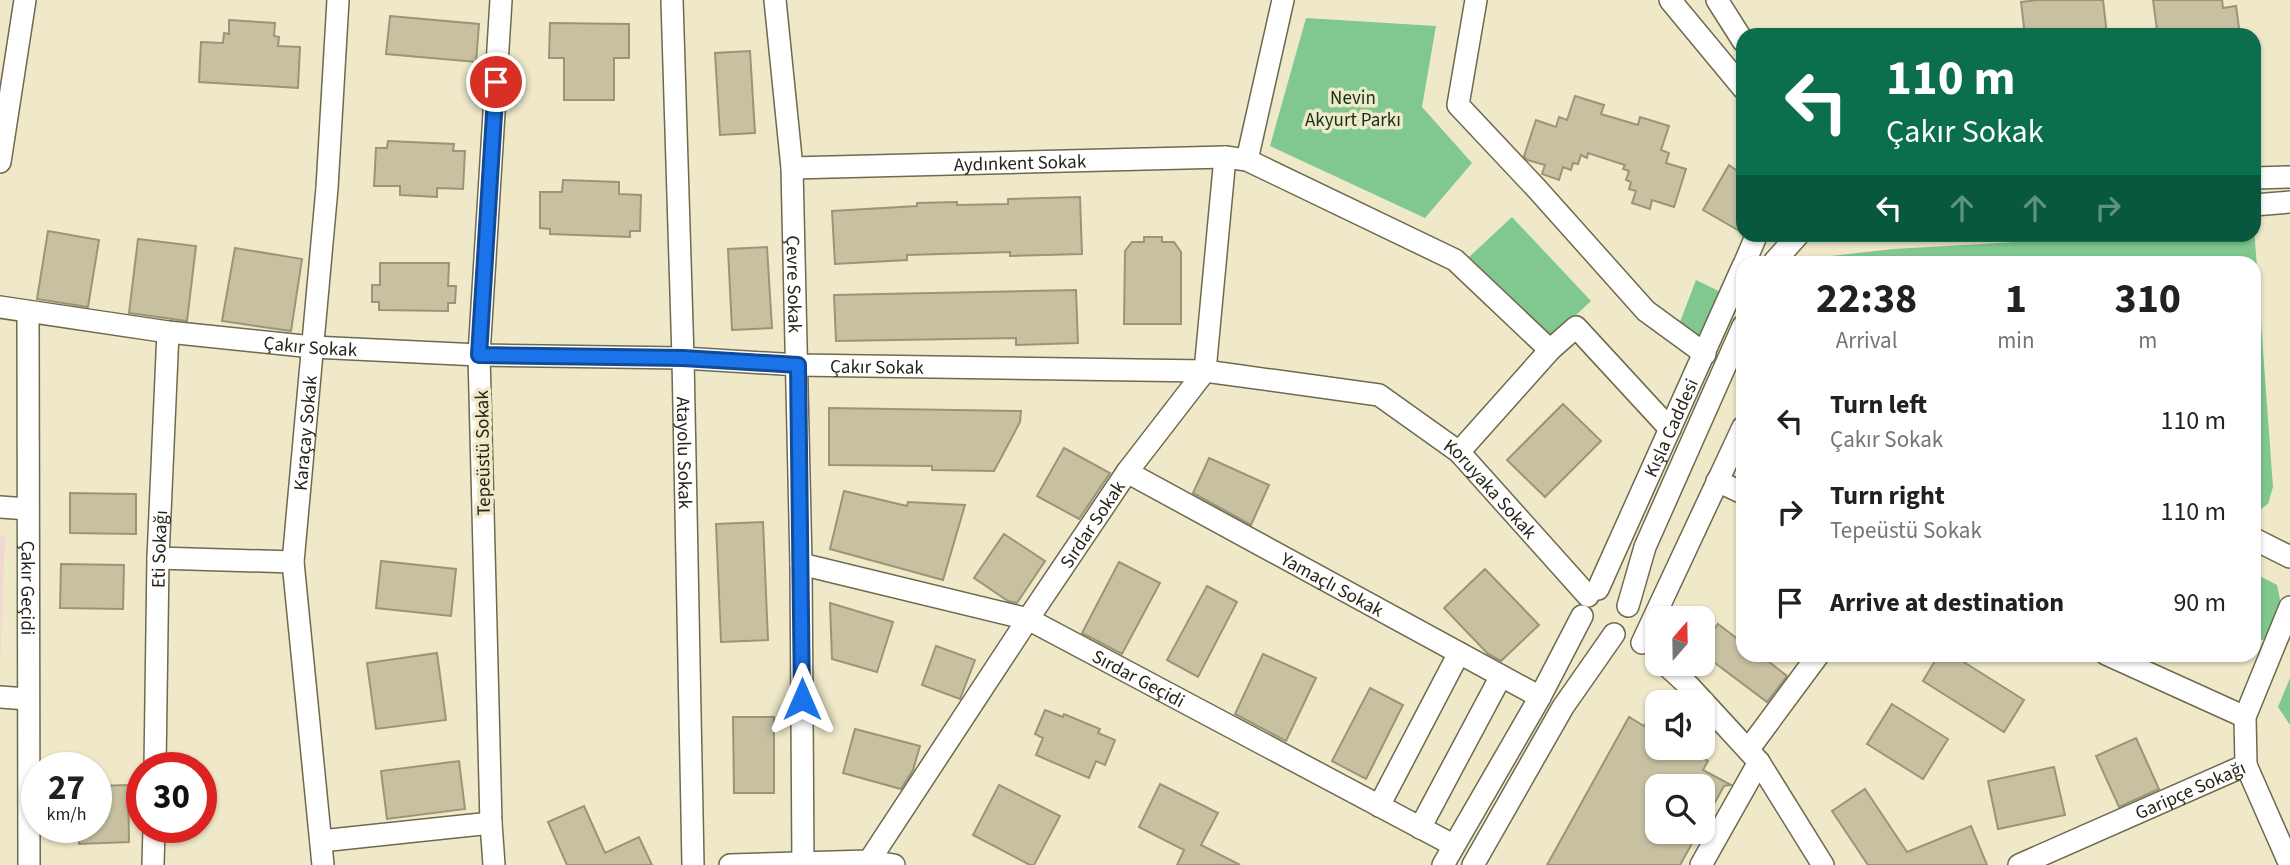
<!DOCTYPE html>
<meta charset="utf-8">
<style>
:root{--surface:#fff;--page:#f2f2f2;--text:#202124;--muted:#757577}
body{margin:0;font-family:"Source Sans 3",sans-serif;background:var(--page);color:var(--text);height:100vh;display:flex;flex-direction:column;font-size:26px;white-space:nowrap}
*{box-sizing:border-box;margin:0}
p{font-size:23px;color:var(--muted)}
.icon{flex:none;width:38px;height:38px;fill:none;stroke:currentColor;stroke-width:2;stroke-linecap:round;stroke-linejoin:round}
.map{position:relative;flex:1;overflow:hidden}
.panel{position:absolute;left:1736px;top:256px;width:525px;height:406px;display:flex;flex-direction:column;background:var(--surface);border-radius:21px;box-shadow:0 2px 5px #0004}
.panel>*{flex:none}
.banner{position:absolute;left:1736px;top:28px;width:525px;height:214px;border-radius:21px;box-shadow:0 2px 5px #0004;background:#0b6e4f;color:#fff;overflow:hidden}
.needle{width:46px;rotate:20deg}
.controls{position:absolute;left:1645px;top:606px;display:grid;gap:14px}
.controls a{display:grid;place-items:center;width:70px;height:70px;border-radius:14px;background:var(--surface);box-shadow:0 2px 5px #0004;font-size:35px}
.speed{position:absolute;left:21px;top:752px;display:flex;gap:14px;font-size:35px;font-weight:700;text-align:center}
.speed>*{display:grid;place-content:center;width:91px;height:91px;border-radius:50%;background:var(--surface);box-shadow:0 2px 5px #0004;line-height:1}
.speed small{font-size:18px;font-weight:400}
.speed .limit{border:10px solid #d22;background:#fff;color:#111}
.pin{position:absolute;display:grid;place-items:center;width:60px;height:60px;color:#fff;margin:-30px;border:4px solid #fff;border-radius:50%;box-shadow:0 2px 7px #0007}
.me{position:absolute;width:77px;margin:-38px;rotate:0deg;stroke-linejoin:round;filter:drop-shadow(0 0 5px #0008)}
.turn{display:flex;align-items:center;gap:24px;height:147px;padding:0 35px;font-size:32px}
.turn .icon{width:91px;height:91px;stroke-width:2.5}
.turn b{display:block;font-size:49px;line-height:60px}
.lanes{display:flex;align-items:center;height:66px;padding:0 35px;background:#0003;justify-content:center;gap:35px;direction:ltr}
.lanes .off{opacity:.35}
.eta{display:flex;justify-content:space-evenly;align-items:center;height:119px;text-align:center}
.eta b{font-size:42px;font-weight:700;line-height:49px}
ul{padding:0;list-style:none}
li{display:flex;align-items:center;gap:21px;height:91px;padding:0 35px}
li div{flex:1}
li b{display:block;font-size:26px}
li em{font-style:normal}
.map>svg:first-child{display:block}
</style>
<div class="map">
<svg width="2290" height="865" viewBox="0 0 2290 865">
<rect width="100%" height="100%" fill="#efe9c9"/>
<path fill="#f1d8d0" d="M0 536H5L0 670Z"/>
<path fill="#80c890" d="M1306 18 1436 26 1422 107 1472 163 1425 218 1270 146Z
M1512 217 1591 301 1547 342 1468 258Z
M2254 227 2273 487 2268 504 2254 514V262H1798L1804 259 1893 249 2136 235 2254 234Z
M1696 280 1727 295 1703 351 1675 335Z
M2254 573 2277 585 2284 619 2263 640 2254 639Z
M2290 678V725L2278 707Z"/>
<path fill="#c7c1a2" stroke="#9b9577" stroke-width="2" d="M2038 0H2103L2107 35H2025L2021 2Z
M2153 0H2222L2223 8 2236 6 2240 35H2171L2170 29 2157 30Z
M390 16 479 24 476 62 386 54Z
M229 20 275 23 274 36 279 37 278 46 300 47 298 88 199 82 201 42 223 43 224 33 229 34Z
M550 23 629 24V58H614V100H564V58H549Z
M750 51 755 133 720 135 715 53Z
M1575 96 1604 105 1601 114 1638 125 1640 117 1669 126 1661 150 1669 153 1666 163 1686 169 1674 207 1652 200 1650 209 1632 203 1636 191 1629 189 1631 182 1626 180 1629 171 1623 169 1625 165 1588 153 1587 158 1581 155 1578 164 1573 163 1571 170 1563 167 1559 180 1542 174 1545 165 1527 160 1524 156 1536 120 1556 127 1559 117 1567 120Z
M388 141 454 144 453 151H465L463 189 437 188V197L400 195V186H374L376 148H387Z
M1729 165 1743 175V233L1703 210Z
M563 180 619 182V194L641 195 640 231H630V237L550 234V229L540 228V192H562Z
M1080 197 1082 254 1010 256V252L907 255V260L835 264 832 211 917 206V203L957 202V205L1008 204V199Z
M48 231 99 240 88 307 37 299Z
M1144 237H1162V242H1174L1181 252V324H1124L1125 251 1132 242H1144Z
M138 239 196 246 187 321 129 313Z
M767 247 772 328 732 330 728 249Z
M235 248 302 259 291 331 222 321Z
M380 263H449L448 286H456L455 303H448V311L379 310V302H372V285H380Z
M1076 290 1078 343 1016 345V338L836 341 834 295Z
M1563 404 1601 441 1545 497 1507 460Z
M829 408 1021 411 1020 422 994 471 932 470V466L829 465Z
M1064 448 1110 473 1079 519 1037 496Z
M1209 458 1269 485 1251 525 1193 493Z
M844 491 907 506 908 502 965 505 943 580 830 549Z
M70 493 136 494V534L70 533Z
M763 522 768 640 721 642 716 524Z
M1004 534 1045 561 1017 603 1008 601 974 578Z
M381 561 456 569 451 616 376 608Z
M1119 562 1160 583 1122 654 1082 633Z
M61 564 124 565 123 609 60 608Z
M1485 569 1539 625 1501 661 1488 654 1444 608Z
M1207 586 1237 602 1198 677 1167 660Z
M830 603 893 622 877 672 832 659Z
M1718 624 1743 643V654H1759L1787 676 1767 702 1703 654V644Z
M936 646 975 660 960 699 922 685Z
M437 653 446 720 376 729 367 663Z
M1263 654 1316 678 1286 741 1235 714Z
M1939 654H1951L2024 700 2004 732 1923 681Z
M1370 688 1403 705 1366 779 1332 761Z
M1657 704V747H1694L1692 752 1708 761 1703 770 1731 785 1724 786 1703 824V786H1657V831H1699L1680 865H1547L1629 717 1644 726Z
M1892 704 1948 739 1923 779 1867 744Z
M1045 710 1063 717 1064 714 1100 729 1098 733 1115 740 1105 765 1096 761 1089 778 1036 755 1043 738 1035 734Z
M733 717H774V793H734Z
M855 729 920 746 913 770 901 789 843 773Z
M2136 738 2159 789 2119 807 2096 756Z
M459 761 465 809 387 819 381 771Z
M2054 767 2065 815 1998 829 1988 781Z
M1160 784 1218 813 1201 845 1240 865H1177L1184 850 1139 827Z
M128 785 129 842 79 844V828H96V786Z
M999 785 1060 816 1034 865H1030L973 835Z
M1865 789 1907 852 1971 826 1987 865H1868L1832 811Z
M584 806 605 853 639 837 652 865H567L548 822Z"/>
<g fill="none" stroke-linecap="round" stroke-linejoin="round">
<defs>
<g id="minor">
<path id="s1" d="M672 0 683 358 693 865"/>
<path id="s2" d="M775 0 792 168 801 564 803 865"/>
<path d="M1476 0 1458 105 1537 189 1646 311 1705 354"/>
<path d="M1670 0 1743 88"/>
<path d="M1717 0 1743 41"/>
<path d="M1247 160 1283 0"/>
<path d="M0 162 25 0"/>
<path id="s3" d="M792 168 1225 157 1247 160 1455 260 1550 350"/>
<path d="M2254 178 2290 177"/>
<path d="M2254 205 2290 202"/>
<path d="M1745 262 1757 234"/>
<path d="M1774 262 1799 234"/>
<path id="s4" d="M0 307 168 332 313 347 479 355 683 358 798 365 1205 371 1379 395 1459 452 1588 596"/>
<path id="s5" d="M28 312 29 865"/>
<path d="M1459 452 1550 350 1576 327 1670 429"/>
<path id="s6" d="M1127 472 1540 697"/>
<path d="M1717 481 1743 493"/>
<path d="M0 507 28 509"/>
<path d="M2254 539 2290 557"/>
<path d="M158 558 293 562"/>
<path id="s7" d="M801 564 1028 619 1453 845"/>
<path id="s8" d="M1598 589 1743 266"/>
<path d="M1628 606 1645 547 1743 326"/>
<path d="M1642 643 1743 427"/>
<path d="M2106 654 2245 717"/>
<path d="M1664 663 1689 686 1759 762 1823 865"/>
<path d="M0 697 27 699"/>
<path d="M1748 750 1819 654"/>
<path d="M2246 765 2290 865"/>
<path id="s9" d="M155 768 158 558 168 332"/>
<path d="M1379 806 1459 653"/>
<path d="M1420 828 1501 676"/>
<path d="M321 841 491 823"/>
<path id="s10" d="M869 861 1028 619 1127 472 1205 371 1225 157"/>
<path d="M153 865 154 828"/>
<path id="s11" d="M323 865 293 562 327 188 338 0"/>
<path d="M494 865 491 823 479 355 501 0"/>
<path d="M730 865 869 861 894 865"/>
<path d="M1443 865 1540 697 1582 616"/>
<path d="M1473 865 1563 707 1614 634"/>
<path d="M1701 865 1759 762"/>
<path id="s12" d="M2019 865 2246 765 2245 717 2290 607"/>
</g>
</defs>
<use href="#minor" stroke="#6f694d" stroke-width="24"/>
<use href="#minor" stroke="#fff" stroke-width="21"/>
</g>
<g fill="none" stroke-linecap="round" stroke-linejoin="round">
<defs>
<path id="route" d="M496 82 479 355 683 358 798 365 802 699"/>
</defs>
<use href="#route" stroke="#114b97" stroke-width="18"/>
<use href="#route" stroke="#1a73e8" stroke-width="12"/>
</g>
<g text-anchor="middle" stroke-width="7" stroke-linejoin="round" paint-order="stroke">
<g font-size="19" fill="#12311a" stroke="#efe9c9">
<text x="1353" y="104">Nevin<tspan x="1353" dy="22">Akyurt Parkı</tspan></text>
</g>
<g font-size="19" fill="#262317" stroke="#efe9c9">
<text dy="7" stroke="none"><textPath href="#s3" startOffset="228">Aydınkent Sokak</textPath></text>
<text dy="7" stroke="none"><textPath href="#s2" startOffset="285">Çevre Sokak</textPath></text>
<text dy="7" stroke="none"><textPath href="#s4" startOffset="313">Çakır Sokak</textPath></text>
<text dy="7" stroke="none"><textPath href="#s4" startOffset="880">Çakır Sokak</textPath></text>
<text dy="7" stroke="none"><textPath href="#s8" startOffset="177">Kışla Caddesi</textPath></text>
<text dy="7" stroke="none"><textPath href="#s11" startOffset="434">Karaçay Sokak</textPath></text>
<text transform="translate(482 453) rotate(-91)" y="7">Tepeüstü Sokak</text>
<text dy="7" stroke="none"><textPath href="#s1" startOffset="453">Atayolu Sokak</textPath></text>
<text dy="7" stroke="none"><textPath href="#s4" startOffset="1530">Koruyaka Sokak</textPath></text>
<text dy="7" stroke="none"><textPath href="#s10" startOffset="404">Sırdar Sokak</textPath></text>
<text dy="7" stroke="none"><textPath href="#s9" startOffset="219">Eti Sokağı</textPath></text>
<text dy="7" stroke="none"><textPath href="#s6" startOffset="234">Yamaçlı Sokak</textPath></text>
<text dy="7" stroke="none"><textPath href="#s5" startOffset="276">Çakır Geçidi</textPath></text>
<text dy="7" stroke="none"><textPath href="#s7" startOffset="359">Sırdar Geçidi</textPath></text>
<text dy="7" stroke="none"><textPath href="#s12" startOffset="187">Garipçe Sokağı</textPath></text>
</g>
</g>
</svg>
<div class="controls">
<a><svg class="needle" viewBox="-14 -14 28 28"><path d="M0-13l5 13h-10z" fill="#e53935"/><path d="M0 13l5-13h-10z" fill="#757577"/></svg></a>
<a><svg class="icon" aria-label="sound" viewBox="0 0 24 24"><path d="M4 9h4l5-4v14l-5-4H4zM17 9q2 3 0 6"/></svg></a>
<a><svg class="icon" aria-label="search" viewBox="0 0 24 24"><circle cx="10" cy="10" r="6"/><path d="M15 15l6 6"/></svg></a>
</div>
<div class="speed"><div>27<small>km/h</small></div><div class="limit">30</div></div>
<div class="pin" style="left:496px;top:82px;background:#d93025"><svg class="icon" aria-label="arrive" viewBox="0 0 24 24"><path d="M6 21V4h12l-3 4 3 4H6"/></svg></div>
<svg class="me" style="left:802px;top:699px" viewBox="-20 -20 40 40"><path d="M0-17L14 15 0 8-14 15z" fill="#1a73e8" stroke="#fff" stroke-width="4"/></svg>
<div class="banner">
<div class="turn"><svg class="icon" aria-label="left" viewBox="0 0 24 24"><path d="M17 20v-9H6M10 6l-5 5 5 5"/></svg><div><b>110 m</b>Çakır Sokak</div></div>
<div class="lanes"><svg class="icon" aria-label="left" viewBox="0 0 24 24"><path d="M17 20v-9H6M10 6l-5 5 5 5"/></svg><svg class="icon off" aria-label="ahead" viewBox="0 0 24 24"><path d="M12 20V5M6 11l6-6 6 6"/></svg><svg class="icon off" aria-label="ahead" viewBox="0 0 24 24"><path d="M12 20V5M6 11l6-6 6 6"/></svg><svg class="icon off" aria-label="right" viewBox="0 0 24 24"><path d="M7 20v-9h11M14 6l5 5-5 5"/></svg></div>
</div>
<section class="panel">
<div class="eta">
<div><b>22:38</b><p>Arrival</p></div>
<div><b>1</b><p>min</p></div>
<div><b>310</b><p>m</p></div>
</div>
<ul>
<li><svg class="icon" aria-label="left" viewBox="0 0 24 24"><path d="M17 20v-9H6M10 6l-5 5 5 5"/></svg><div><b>Turn left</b><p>Çakır Sokak</p></div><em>110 m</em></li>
<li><svg class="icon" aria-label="right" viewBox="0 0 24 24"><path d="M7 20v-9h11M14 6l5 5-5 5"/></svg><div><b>Turn right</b><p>Tepeüstü Sokak</p></div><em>110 m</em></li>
<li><svg class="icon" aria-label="arrive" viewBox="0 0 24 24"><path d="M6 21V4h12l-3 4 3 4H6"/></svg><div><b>Arrive at destination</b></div><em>90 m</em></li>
</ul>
</section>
</div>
